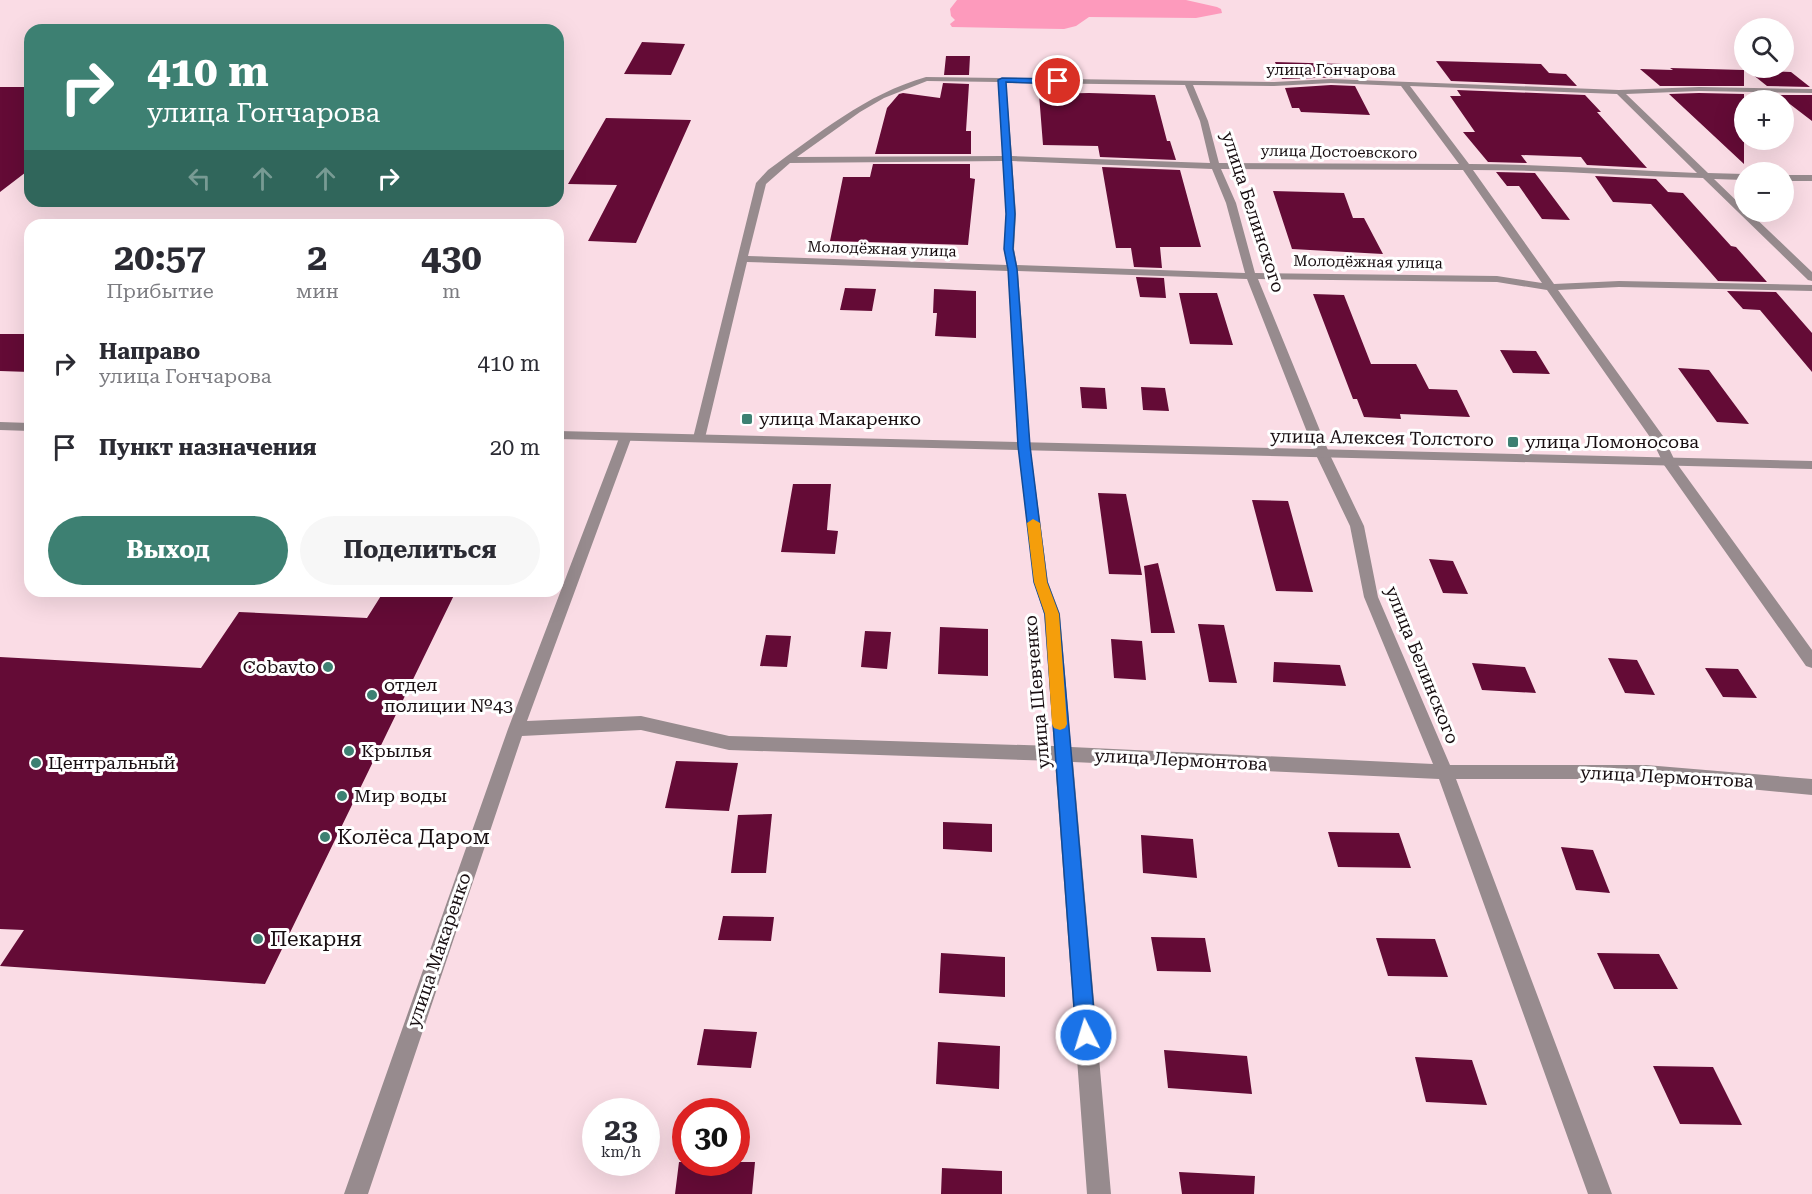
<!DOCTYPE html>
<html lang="ru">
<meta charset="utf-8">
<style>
:root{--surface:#fff;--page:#f7f7f7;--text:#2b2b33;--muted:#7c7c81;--accent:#3d8072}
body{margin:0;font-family:"Roboto Serif",serif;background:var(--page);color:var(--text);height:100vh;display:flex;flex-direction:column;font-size:22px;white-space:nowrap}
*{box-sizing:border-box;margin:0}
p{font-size:20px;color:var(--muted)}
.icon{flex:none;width:33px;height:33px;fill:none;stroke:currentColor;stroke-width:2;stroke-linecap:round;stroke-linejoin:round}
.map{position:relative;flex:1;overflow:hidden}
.drawer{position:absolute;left:24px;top:219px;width:540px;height:378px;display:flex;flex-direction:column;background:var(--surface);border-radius:18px;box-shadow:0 6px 24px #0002}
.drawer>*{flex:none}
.top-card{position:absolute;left:24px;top:24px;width:540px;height:183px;border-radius:18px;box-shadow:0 6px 24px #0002;background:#3d8072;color:#fff;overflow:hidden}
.tools{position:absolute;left:1734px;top:18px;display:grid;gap:12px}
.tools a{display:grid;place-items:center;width:60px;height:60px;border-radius:50%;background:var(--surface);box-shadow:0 6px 24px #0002;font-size:30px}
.speed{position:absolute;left:582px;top:1098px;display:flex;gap:12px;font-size:30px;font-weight:700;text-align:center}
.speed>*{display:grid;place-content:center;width:78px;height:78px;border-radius:50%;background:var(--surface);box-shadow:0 6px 24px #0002;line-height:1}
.speed small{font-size:15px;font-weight:400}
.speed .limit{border:9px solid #d22;background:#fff;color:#111}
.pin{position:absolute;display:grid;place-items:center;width:51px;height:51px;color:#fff;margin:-26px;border:3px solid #fff;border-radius:50%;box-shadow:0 2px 6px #0007}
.me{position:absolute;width:66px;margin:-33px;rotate:355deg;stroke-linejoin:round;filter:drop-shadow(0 0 4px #0008)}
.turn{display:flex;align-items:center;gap:21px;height:126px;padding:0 24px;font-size:27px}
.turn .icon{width:78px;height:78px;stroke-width:2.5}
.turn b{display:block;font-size:42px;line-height:51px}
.lanes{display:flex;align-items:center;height:57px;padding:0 24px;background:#0003;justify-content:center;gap:30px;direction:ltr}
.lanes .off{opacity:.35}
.eta{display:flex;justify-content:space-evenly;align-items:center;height:102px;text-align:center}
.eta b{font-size:36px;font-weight:700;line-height:42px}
.action{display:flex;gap:12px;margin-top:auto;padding:12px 24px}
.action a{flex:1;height:69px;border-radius:36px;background:var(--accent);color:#fff;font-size:24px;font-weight:700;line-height:69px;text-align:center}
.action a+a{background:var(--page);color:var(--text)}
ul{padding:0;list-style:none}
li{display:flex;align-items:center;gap:18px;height:84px;padding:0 24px}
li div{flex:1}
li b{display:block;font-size:22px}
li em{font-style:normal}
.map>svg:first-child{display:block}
</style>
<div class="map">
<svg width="1812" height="1194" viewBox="0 0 1812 1194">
<rect width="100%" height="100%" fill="#fadce5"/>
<path fill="#fd9abc" d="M957 0H1186L1217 7 1221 9 1222 13 1196 18 1089 17 1076 26 1064 29 952 27 950 24 955 20 951 16 950 9Z"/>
<path fill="#640b36" d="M642 42 685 44 671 75 624 74Z
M946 56H970L969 75H944Z
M1436 61 1541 64 1549 73 1566 74 1577 86 1451 81Z
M1275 62 1343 64 1350 77 1282 79Z
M1670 68 1744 70V86H1660L1640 69 1673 70Z
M1747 70 1791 72 1810 87 1767 86Z
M943 83 969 84 966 131H971V154H875L887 108 899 94 903 93 940 98Z
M1331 85 1355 86 1370 115 1301 112 1299 108H1292L1285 88Z
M0 87H30V169L0 192Z
M1457 90 1585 95 1601 112H1597L1647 168 1587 165 1581 157 1521 155 1527 163 1488 162 1463 132H1475L1450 96H1461Z
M1089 93 1155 95 1167 141H1170L1176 160 1100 157 1098 146 1043 145 1039 94Z
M1699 93 1744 94V164L1669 94Z
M1778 95H1812V121Z
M606 118 691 120 636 243 588 241 617 185 568 184Z
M873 164H970V178L975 179 968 245 830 241 843 177H870Z
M1102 167 1180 170 1201 247H1160L1162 268 1134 267 1131 248H1116Z
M1496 172 1535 173 1570 220 1542 219 1519 186H1507Z
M1595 176 1656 179 1668 192 1683 193 1731 246 1736 247 1767 282 1718 281 1651 204 1613 202Z
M1273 191 1344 193 1353 218H1364L1383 254 1292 249Z
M1136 277 1164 278 1166 298 1140 297Z
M845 288 876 289 872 311 840 310Z
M934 289 976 291V338L935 336 937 313H933Z
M1727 291 1776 292 1812 333V372L1760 310 1743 309Z
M1179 293H1217L1233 345 1190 344Z
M1313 294 1344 295 1371 364H1416L1429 389 1457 390 1470 417 1400 414 1401 419 1364 417 1357 399H1353Z
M0 334H30V372L0 371Z
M1500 350 1536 351 1550 374 1513 373Z
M1678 368 1709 370 1749 424 1717 422Z
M1080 387 1105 388 1107 409 1082 408Z
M1141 387 1165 388 1169 411 1143 410Z
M793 484H831L827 530 838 531 835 554 781 552Z
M1098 493 1126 494 1142 575 1109 574Z
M1252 500 1288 501 1313 592 1276 591Z
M1429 559 1453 561 1468 594 1443 593Z
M1158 563 1175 633H1151L1144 566Z
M384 591H456L265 984 0 966 24 930 0 929V657L201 668 239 612 367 618Z
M1198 624 1224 625 1237 683 1209 682Z
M940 627 988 629V676L938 674Z
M865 631 891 632 887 669 861 667Z
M766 635 791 636 787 667 760 666Z
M1111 639 1142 641 1146 680 1114 678Z
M1608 658 1637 660 1655 695 1625 693Z
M1274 662 1340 665 1346 686 1273 682Z
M1472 663 1525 667 1536 693 1482 690Z
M1705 668 1738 669 1757 698 1723 697Z
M676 761 738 763 729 811 665 808Z
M772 814 766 873H731L738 815Z
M943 822 992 824V852L943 849Z
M1328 832 1399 833 1411 868 1338 867Z
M1141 835 1193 839 1197 878 1143 873Z
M1561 847 1593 850 1610 893 1576 890Z
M723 916 774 917 771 941 718 940Z
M1151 937 1205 938 1211 972 1157 971Z
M1376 938 1435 939 1448 977 1388 976Z
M941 953 1005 957V997L939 993Z
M1597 953 1659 954 1678 989H1614Z
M704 1029 757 1032 751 1068 697 1065Z
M938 1042 1000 1046 999 1089 936 1084Z
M1164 1050 1247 1056 1252 1094 1168 1088Z
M1415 1057 1472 1060 1487 1105 1426 1102Z
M1653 1066 1713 1067 1742 1125 1680 1124Z
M679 1162H755L752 1194H675Z
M942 1168 1002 1171V1194H941Z
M1179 1172 1255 1176 1254 1194H1182Z"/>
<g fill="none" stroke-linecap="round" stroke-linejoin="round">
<path fill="#978b8e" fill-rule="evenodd" d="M926 77 1274 82 1331 79 1619 90 1699 87 1812 89V93L1699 91 1626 94 1708 173 1744 174V180L1714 179 1744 208V212H1749L1812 272V281L1808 280 1703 178C1626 176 1550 170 1473 170L1554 284 1619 281 1812 285V291L1619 287 1558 290 1663 436 1675 461 1812 650V668L1806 666 1664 465 1652 440 1547 290 1497 282 1258 279 1330 455 1364 526 1378 597 1450 765H1646L1812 779V795L1646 779H1456L1612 1194H1588L1439 779 1073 762 1111 1194H1087L1055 761 729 750 641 730 522 736 368 1194H344L508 729 621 433H631L632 436 527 721 641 716 729 736 1054 746 1044 614 1034 582 1018 446 1008 271 747 262 705 438 699 442 693 438 756 183 768 170C818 134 866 94 926 77ZM927 81 998 82 1003 156 797 157 860 112 884 98ZM1006 83 1185 85 1200 121 1210 163 1012 156ZM1331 83 1401 86 1459 164 1219 163 1208 121 1193 85 1274 86ZM1410 86 1617 94 1697 173C1621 170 1545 164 1469 164ZM1003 161 1006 214 1004 249 1007 265 748 256 766 184 790 163ZM1012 161 1212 169 1226 203 1245 273 1017 265 1014 249 1016 214ZM1221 169 1463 170 1542 283 1497 276 1255 273 1236 203ZM1018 271 1247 279 1316 455 1350 526 1364 597 1433 764 1071 747 1060 614 1048 582 1030 446Z
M1784 175H1812V181H1784Z"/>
<path fill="#978b8e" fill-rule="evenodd" d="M0 422 30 423V431L0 430Z
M558 431 1812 461V469L558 439Z"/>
</g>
<path fill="#1a73e8" stroke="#114b97" stroke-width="1.5" d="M1002 78 1058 79 1062 81 1058 84 1006 82 1015 214 1013 249 1017 269 1030 446 1047 582 1059 614 1096 1035 1093 1041 1086 1044 1079 1041 1076 1035 1045 614 1034 582 1018 446 1008 269 1004 249 1006 214 998 80Z"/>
<path fill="#f59e0b" d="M1033 519 1040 523 1047 582 1059 614 1067 724 1065 728 1060 730 1054 728 1052 724 1045 614 1034 582 1027 523Z"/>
<g fill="#3d8072" stroke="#fff" stroke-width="2">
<rect x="741" y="413" width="12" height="12" rx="3"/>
<rect x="1507" y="436" width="12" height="12" rx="3"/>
<circle cx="328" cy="667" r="6"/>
<circle cx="372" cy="695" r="6"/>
<circle cx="349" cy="751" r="6"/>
<circle cx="36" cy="763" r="6"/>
<circle cx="342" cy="796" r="6"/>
<circle cx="325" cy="837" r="6"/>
<circle cx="258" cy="939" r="6"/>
</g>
<g text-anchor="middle" stroke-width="6" stroke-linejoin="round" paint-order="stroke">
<g font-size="15" fill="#180e11" stroke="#fff">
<text x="1331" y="75">улица Гончарова</text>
<text transform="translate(1339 152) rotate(1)" y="5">улица Достоевского</text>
<text transform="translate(882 249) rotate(2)" y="5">Молодёжная улица</text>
<text transform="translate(1368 262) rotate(1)" y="5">Молодёжная улица</text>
</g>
<g font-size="18" fill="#180e11" stroke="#fff">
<text transform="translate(1253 212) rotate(72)" y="6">улица Белинского</text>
<text transform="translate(1382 438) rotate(1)" y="6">улица Алексея Толстого</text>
<text transform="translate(1422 665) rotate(68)" y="6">улица Белинского</text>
<text transform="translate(1037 692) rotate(-95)" y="6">улица Шевченко</text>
<text transform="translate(1181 760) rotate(3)" y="6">улица Лермонтова</text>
<text transform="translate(1667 777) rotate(3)" y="6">улица Лермонтова</text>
<text transform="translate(439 950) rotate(-71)" y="6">улица Макаренко</text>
</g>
<g font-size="18" fill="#180e11" stroke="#fff" text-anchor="start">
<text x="759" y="425">улица Макаренко</text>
<text x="1525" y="448">улица Ломоносова</text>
<text x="316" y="673" text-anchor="end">Cobavto</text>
<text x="384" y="691">отдел<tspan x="384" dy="21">полиции №43</tspan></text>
<text x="361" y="757">Крылья</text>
<text x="48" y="769">Центральный</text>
<text x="354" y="802">Мир воды</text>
</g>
<g font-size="21" fill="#180e11" stroke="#fff" text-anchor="start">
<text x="337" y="844">Колёса Даром</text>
<text x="270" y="946">Пекарня</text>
</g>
</g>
</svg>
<div class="tools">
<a><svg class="icon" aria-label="search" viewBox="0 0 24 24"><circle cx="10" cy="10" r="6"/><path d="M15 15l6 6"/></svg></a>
<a>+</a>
<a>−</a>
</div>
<div class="speed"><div>23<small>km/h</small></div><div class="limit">30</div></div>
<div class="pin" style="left:1058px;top:81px;background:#d93025"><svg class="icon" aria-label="arrive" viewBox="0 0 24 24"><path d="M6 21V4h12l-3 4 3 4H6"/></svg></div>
<svg class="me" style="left:1086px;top:1035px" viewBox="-20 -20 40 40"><circle r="17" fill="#1a73e8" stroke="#fff" stroke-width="3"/><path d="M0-11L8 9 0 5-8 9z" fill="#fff"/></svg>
<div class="top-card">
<div class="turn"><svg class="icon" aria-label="right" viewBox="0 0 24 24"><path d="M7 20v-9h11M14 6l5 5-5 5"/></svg><div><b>410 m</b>улица Гончарова</div></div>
<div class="lanes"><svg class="icon off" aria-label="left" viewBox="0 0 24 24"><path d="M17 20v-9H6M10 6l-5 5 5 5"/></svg><svg class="icon off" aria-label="ahead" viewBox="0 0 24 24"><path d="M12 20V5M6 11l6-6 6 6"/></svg><svg class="icon off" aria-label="ahead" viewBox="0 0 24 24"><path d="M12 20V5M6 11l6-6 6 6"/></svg><svg class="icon" aria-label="right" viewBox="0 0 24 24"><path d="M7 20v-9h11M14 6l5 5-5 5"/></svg></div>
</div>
<section class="drawer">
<div class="eta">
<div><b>20:57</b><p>Прибытие</p></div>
<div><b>2</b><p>мин</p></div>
<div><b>430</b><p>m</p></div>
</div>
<ul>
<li><svg class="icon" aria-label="right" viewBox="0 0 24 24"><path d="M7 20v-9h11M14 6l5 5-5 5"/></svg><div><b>Направо</b><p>улица Гончарова</p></div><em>410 m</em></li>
<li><svg class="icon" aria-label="arrive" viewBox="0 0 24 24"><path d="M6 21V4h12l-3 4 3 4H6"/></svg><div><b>Пункт назначения</b></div><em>20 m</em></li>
</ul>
<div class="action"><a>Выход</a><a>Поделиться</a></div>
</section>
</div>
